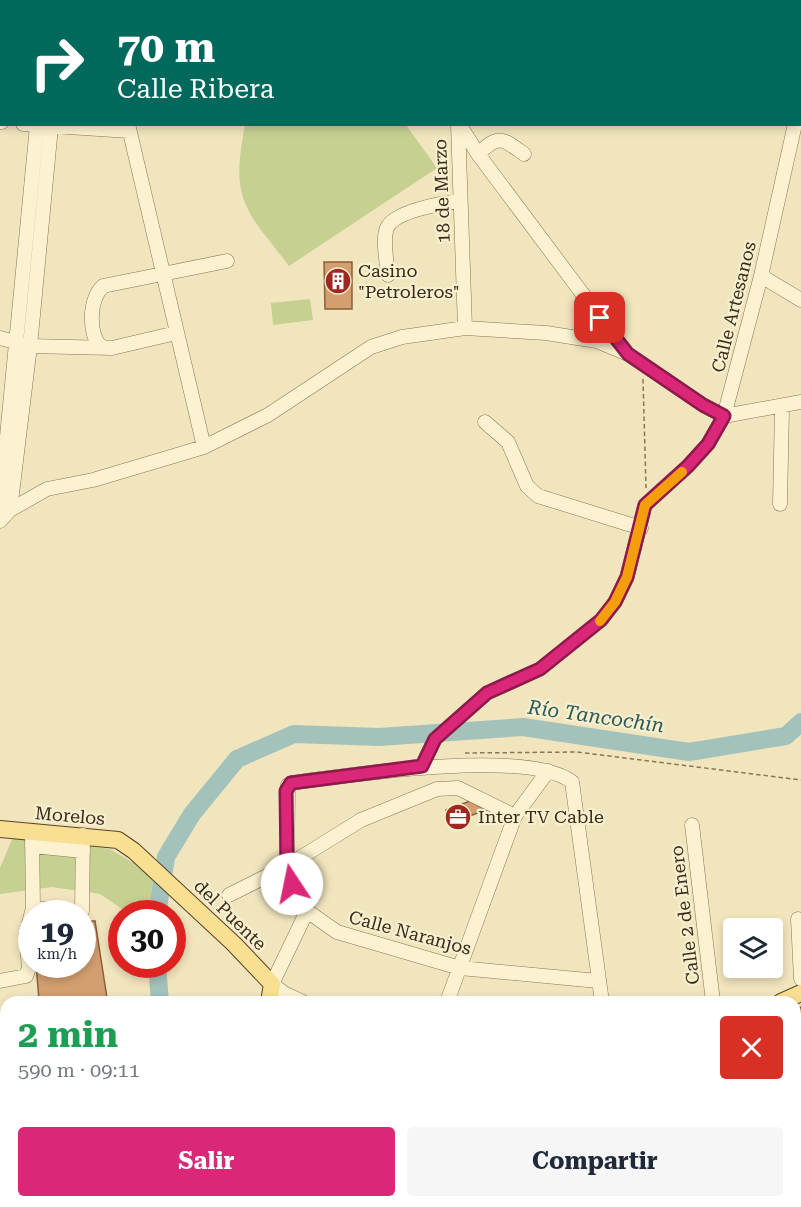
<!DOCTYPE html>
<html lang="es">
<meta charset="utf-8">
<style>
:root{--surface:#fff;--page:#f6f6f7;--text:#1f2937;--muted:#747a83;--accent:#db2777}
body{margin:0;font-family:"Roboto Serif",serif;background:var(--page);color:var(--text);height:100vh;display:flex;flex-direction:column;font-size:22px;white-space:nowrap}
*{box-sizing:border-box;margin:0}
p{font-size:20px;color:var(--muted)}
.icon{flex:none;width:33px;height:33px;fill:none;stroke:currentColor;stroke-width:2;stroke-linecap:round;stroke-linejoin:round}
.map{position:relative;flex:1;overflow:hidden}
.panel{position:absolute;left:0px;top:996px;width:801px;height:212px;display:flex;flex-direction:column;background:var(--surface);border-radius:18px 18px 0 0;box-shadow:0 3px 9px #0003}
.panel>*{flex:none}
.top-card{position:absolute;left:0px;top:0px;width:801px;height:126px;box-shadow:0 3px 9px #0003;background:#00695c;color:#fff;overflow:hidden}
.fabs{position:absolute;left:723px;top:918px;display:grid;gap:12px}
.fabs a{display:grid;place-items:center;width:60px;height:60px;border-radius:6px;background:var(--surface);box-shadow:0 3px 9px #0003;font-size:30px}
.speed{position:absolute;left:18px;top:900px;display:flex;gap:12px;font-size:30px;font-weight:700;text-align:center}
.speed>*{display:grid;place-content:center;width:78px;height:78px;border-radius:50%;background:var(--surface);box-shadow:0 3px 9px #0003;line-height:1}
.speed small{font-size:15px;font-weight:400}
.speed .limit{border:9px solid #d22;background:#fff;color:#111}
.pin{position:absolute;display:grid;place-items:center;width:51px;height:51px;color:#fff;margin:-26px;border-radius:12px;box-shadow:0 3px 9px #0006}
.me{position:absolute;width:66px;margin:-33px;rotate:349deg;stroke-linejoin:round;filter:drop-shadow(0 0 4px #0008)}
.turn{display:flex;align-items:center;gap:21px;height:126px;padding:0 18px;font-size:27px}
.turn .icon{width:78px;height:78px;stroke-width:2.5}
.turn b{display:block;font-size:42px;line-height:51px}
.round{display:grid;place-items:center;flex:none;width:63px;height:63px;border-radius:6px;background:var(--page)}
.overview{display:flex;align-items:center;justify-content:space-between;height:102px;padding:0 18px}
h1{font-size:36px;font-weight:700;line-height:45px;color:#1e9e55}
.button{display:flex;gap:12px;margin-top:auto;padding:12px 18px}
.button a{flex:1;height:69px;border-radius:6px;background:var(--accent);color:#fff;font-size:24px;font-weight:700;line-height:69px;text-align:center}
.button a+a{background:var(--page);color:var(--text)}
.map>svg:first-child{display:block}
</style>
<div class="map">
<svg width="801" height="1207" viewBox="0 0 801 1207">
<rect width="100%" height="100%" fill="#f1e5be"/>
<path fill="#c5d091" d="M78 0H233L77 1Z
M245 125H406L437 168 289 266C245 208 230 202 245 125Z
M310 299 313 320 273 325 271 303Z
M13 837 110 849 154 875 148 913H128L100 894 52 887 0 894V868Z"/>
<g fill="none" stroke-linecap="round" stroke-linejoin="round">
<path stroke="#a2c2bb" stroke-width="18" d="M157 914 166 857 192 814 237 759 294 734 379 737 523 727 689 752 786 736 801 722
M157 964 160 1002
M194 1202 195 1207"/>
</g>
<path fill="#d39f70" stroke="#8c5f39" stroke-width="1.5" d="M324 262H352V309H325Z
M470 801 486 810 450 823 446 810Z
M82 921H95L107 998 39 1000 36 964H82Z
M801 1007V1102L795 1095V1010Z
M648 1202H719L683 1207H649Z"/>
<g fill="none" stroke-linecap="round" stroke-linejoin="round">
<defs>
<path id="minor" d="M352 0 354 2
M462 0V2
M795 0V2
M800 97V104
M0 122H2
M23 124 129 131
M128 124 204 447
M458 124 465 328
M459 124 478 154 626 352
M478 154C499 134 502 138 524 154
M388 275C387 262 382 240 387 228 394 211 443 203 460 201
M761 276 801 300
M0 338 30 346 112 348 176 333
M101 347C88 333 89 300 103 286L227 261
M485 422 508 442 527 486 538 496 641 528
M780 504 782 408
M0 509 37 126
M10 510 30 346 51 127
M0 521 10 510 47 489 93 480 204 447 268 415 371 347 402 337 465 328 546 333 597 341 628 354 703 405 724 416 801 402
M422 766 435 739 487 693 540 669 601 620 615 602 627 577 645 505 688 466 708 444 724 416 761 276 795 124
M692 825 713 1002
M32 846 83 851
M229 895 287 866 361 820 437 789 458 788 515 816
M33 908 79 913 82 911 83 835
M798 919 801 979
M0 981 26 976 29 968 26 934 33 908 32 832
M598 981 460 968 337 932 307 911 292 884 287 866 288 785 291 783C348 775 529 748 572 782L602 1002
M303 1002 284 993 272 984 307 911
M447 1002 515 816 548 771
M795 1143 801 1146
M356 1202V1207
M632 1202V1207
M395 1207 396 1202 412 1207
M493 1207 495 1202
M735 1207 743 1206"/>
<path id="major" d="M0 829 118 840 134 851 234 944 272 984 269 1002
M781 1002 801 993
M305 1202H322"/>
</defs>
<use href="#minor" stroke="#8b7555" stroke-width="15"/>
<use href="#major" stroke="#58422a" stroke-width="18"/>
<path stroke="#8b7555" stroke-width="1.5" stroke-dasharray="4.5 3" stroke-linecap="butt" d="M643 379 646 488
M465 753 577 752 801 780
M281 1202 283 1207"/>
<use href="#minor" stroke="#fcf2d1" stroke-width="14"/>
<use href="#major" stroke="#f9df91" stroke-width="16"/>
</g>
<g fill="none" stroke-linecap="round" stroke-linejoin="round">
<defs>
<path id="route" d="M292 884 287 866 286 791 291 783 422 766 435 739 487 693 540 669 601 620 615 602 627 577 645 505 688 466 708 444 724 416 703 405 628 354 600 318"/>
</defs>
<use href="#route" stroke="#8e194d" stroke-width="15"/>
<use href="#route" stroke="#db2777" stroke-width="10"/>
<path stroke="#f59e0b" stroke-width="10" d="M600 621 615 602 627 577 645 505 682 472"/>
</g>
<defs>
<symbol id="building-disc" viewBox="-11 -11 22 22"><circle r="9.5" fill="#9f2720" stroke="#f8efce"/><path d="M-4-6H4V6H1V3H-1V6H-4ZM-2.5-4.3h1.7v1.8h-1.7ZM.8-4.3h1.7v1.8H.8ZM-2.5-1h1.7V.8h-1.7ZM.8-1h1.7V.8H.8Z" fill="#fff"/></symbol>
<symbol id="office-disc" viewBox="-11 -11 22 22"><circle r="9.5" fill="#9f2720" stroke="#f8efce"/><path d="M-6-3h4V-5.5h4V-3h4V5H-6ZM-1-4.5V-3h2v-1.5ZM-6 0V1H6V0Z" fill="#fff"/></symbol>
</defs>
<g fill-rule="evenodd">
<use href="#building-disc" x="323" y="266" width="30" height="30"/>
<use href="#office-disc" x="443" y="802" width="30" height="30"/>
</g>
<g text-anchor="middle" stroke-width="4.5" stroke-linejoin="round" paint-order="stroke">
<g font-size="18" fill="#392b1b" stroke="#f8efce">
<text transform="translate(442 191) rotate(-92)" y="6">18 de Marzo</text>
<text transform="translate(734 307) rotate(-76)" y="6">Calle Artesanos</text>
<text transform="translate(70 816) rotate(5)" y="6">Morelos</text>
<text transform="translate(230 915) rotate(44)" y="6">del Puente</text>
<text transform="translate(685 915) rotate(-97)" y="6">Calle 2 de Enero</text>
<text transform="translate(410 933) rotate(15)" y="6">Calle Naranjos</text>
</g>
<g font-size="18" fill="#392b1b" stroke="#f8efce" text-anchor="start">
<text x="358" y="277">Casino<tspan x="358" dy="21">"Petroleros"</tspan></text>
<text x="478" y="823">Inter TV Cable</text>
</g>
<g font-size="20" font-style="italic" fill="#295a5a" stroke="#f8efce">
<text transform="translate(596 716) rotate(8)" y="7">Río Tancochín</text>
</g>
</g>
</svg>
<div class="fabs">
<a><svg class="icon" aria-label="layers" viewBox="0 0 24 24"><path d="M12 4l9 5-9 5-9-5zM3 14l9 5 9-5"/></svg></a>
</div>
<div class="speed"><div>19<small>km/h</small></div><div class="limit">30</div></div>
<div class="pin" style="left:600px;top:318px;background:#d93025"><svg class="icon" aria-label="arrive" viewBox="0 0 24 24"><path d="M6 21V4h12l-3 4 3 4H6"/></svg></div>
<svg class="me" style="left:292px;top:884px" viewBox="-20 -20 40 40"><circle r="19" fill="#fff"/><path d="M0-13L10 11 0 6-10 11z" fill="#db2777"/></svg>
<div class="top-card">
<div class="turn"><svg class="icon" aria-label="right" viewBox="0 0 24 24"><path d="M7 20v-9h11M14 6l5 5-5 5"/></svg><div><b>70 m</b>Calle Ribera</div></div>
</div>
<section class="panel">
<div class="overview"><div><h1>2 min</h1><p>590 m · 09:11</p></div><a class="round" style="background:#d93025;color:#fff"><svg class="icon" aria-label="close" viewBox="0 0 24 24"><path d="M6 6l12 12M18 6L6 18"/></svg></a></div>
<div class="button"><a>Salir</a><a>Compartir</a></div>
</section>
</div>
